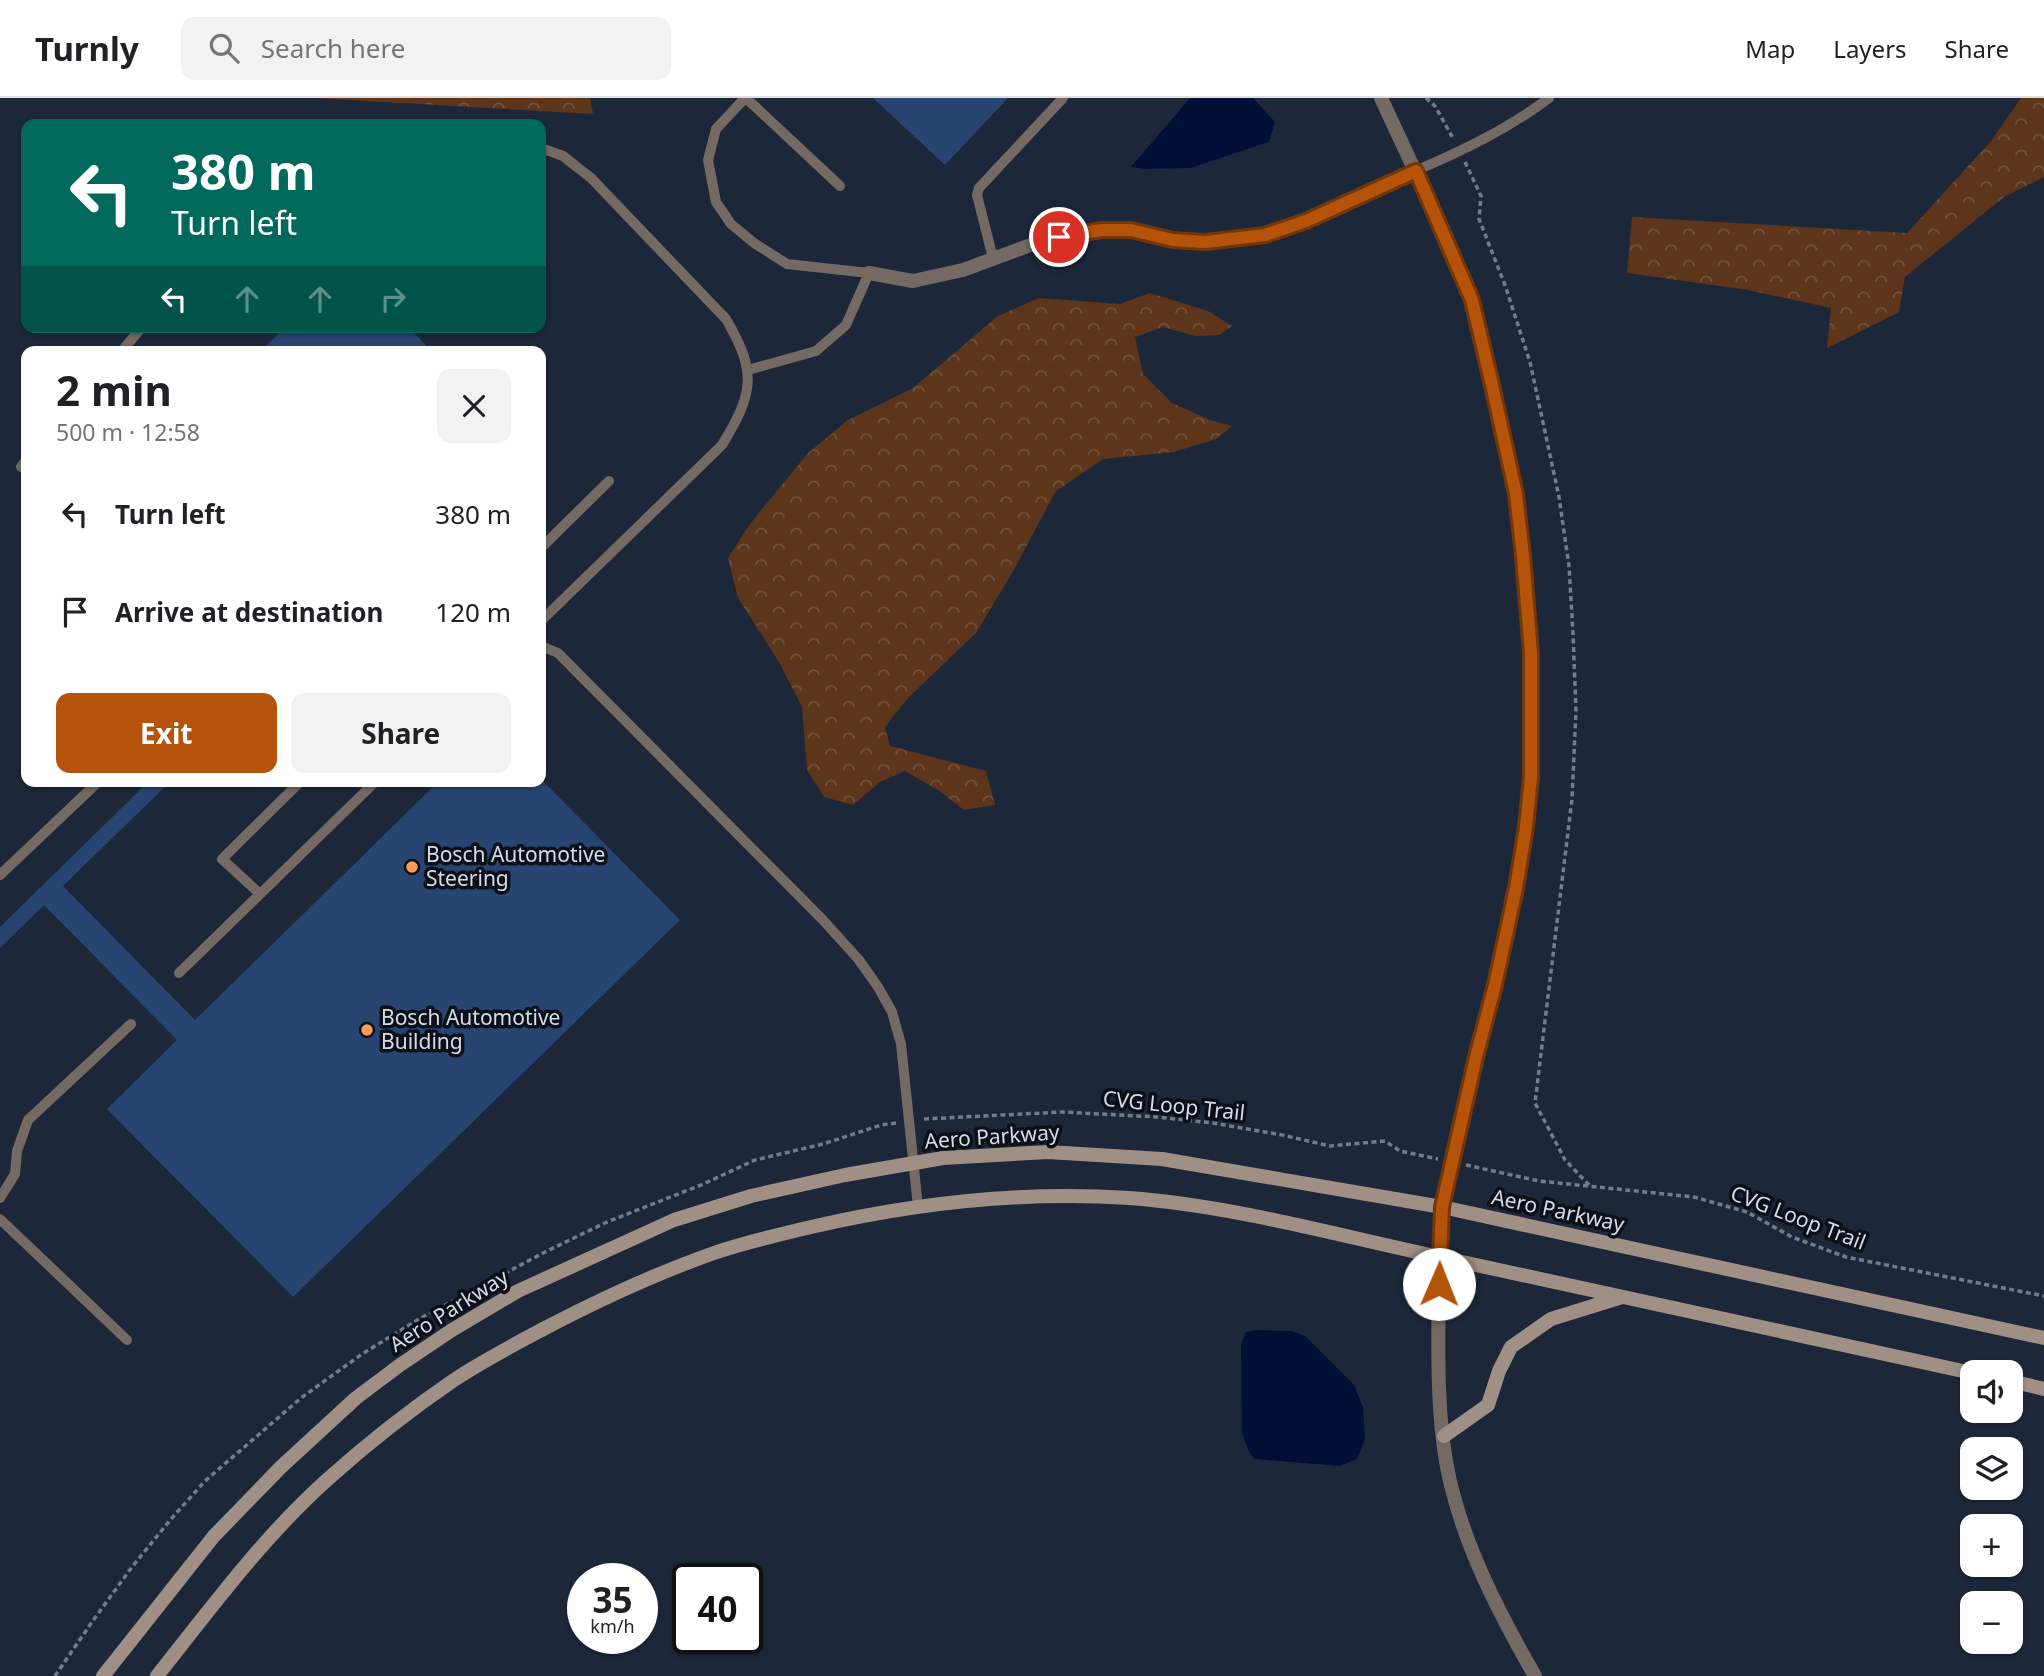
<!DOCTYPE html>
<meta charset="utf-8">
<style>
:root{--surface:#fff;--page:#f2f2f2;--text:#202124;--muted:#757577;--line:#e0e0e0;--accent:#b45309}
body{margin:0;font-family:"Noto Sans",sans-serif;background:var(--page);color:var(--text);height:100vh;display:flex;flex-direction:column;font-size:26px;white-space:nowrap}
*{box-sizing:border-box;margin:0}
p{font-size:23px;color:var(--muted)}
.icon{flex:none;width:38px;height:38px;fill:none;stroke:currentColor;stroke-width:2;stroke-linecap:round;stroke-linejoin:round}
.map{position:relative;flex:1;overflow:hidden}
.panel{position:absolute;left:21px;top:248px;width:525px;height:441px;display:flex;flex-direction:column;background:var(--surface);border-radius:14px;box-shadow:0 2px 5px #0004}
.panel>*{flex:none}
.guide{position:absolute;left:21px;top:21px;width:525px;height:214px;border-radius:14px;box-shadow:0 2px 5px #0004;background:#00695c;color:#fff;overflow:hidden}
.buttons{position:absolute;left:1960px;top:1262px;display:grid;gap:14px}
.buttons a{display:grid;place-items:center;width:63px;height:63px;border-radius:14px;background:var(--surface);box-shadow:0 2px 5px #0004;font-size:35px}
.speed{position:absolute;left:567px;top:1465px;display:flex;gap:14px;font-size:35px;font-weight:700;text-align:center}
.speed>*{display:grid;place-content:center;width:91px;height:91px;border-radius:50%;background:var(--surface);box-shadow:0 2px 5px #0004;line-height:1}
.speed small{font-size:18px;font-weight:400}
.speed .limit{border:4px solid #111;border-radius:10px;background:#fff;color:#111}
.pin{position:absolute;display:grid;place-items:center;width:60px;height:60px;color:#fff;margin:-30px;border:4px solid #fff;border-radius:50%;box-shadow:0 2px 7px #0007}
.me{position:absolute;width:77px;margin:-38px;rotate:1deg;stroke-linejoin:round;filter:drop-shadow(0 0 5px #0008)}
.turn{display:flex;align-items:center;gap:24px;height:147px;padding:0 35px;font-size:32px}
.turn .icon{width:91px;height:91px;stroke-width:2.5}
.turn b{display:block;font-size:49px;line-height:60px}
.lanes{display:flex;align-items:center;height:66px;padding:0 35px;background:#0003;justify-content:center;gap:35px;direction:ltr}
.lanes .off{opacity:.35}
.round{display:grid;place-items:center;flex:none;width:74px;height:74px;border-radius:14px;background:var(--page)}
.overview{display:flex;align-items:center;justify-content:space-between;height:119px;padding:0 35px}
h1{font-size:42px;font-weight:700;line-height:52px}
.cta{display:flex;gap:14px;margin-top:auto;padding:14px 35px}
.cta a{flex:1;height:80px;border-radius:14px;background:var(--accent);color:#fff;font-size:28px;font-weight:700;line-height:80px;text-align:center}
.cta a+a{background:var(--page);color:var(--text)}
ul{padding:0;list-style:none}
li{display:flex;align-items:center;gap:21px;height:98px;padding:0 35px}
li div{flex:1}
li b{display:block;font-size:26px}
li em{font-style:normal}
header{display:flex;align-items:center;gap:42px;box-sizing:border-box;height:98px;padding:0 35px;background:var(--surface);border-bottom:2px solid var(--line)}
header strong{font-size:33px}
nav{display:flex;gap:38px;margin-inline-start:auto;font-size:24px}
.search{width:490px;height:63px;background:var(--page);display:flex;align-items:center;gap:18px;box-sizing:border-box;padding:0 24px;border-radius:14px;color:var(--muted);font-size:26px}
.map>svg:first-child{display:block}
</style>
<header>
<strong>Turnly</strong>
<div class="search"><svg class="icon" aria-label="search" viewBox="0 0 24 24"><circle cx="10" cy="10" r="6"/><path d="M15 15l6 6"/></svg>Search here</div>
<nav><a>Map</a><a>Layers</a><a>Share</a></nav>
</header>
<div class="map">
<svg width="2044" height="1578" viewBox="0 0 2044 1578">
<defs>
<pattern id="forest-crowns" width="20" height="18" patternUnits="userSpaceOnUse" patternTransform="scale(1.75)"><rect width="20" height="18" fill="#5c351a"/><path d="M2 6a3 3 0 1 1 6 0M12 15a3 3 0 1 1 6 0" fill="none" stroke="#72523b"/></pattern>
</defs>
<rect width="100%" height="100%" fill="#1c2839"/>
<path fill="url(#forest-crowns)" d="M314 0H590L593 16Z
M2021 0H2044V79L2004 99 1905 179 1899 214 1827 250 1831 210 1748 192 1627 175 1632 119 1907 135 1992 42Z
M1150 195 1208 213 1232 228 1219 237 1196 238 1163 229 1135 239 1143 276 1172 305 1210 322 1232 328 1216 341 1174 354 1103 361 1055 394 1015 470 976 535 908 600 885 629 890 648 986 673 995 707 964 712 938 692 905 673 880 684 853 707 824 699 807 672 802 609 779 564 738 500 728 460 750 426 807 356 848 322 913 290 998 218 1039 200 1120 206Z"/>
<path fill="#000f36" d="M1190 0H1253L1275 24 1269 44 1191 70 1146 71 1131 69Z
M1256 1232 1291 1233 1305 1238 1354 1287 1363 1309 1365 1341 1357 1361 1340 1368 1254 1361 1248 1352 1242 1335 1241 1246 1246 1234Z"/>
<path fill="#284470" d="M873 0H1008L945 67Z
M285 229H409L432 254H260Z
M148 684H170L63 788 195 922 438 684H544L680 822 293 1199 107 1011 177 942 44 807 0 850V829Z"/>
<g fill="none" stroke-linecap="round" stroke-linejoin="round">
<path stroke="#727c8b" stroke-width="3.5" stroke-dasharray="5 3.5" stroke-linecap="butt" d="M1426 0 1435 8 1454 42
M1465 64 1481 98 1479 121 1505 187 1530 264 1559 399 1569 468 1573 535 1576 613 1572 701 1535 1005 1565 1062 1590 1088
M924 1021 1062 1014 1157 1019 1213 1025 1282 1037 1330 1048 1385 1043 1400 1053 1438 1061
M1466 1067 1539 1083 1694 1099 1747 1114 1792 1139 1846 1159 2044 1198
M55 1578 92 1524 132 1469 171 1421 205 1383 301 1300 362 1256 419 1221 545 1154 607 1124 701 1087 755 1062 823 1046 881 1027 896 1025"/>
<path stroke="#746a63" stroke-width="10" d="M745 0 716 31 708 62 716 104 731 126 754 145 787 166 869 175 846 227 816 253 748 272
M746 0 840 88
M541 50 563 58 591 80 726 221C757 274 754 295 722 347L541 523
M1415 73C1462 53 1508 31 1549 0
M993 160 977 97 979 90 1063 0
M121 254 142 229
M21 369 26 362
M541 450 609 383
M541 548 558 555 823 822 859 862 878 889 892 914 901 946 918 1109
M0 777 98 684
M260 796 222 761 300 684
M179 875 375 684
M0 1100 15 1076 17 1053 28 1022 131 926
M0 1121 127 1242"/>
<path stroke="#746a63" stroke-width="14" d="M1381 0 1415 73 1472 202 1502 326 1516 396 1523 458 1531 555V678L1526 729 1516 790 1490 911 1476 959 1442 1109 1439 1159
M869 175 913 183 963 172 1044 142 1075 135 1101 132H1131L1173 142 1205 144 1265 137 1306 123 1415 73"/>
<path stroke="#746a63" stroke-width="14" d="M1439 1159C1439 1230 1434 1314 1450 1383 1466 1452 1500 1517 1535 1578"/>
<path stroke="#a08f85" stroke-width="14" d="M2011 1283 2044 1291
M1444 1338 1488 1307 1499 1273 1511 1249 1551 1221 1622 1199
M103 1578 214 1438 281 1369 356 1300 400 1267 452 1232 518 1193 674 1122 751 1098 845 1077 943 1060 1048 1054 1162 1061 1442 1109 2044 1240
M157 1578C211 1510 263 1439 328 1381 367 1346 410 1312 454 1282 484 1262 517 1245 549 1228 603 1200 657 1175 714 1155 746 1144 778 1137 811 1129 915 1105 1022 1093 1129 1100 1236 1108 1339 1138 1444 1160 1620 1198 1796 1236 1972 1275"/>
</g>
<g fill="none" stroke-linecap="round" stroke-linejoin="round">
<defs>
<path id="route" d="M1059 139 1101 132H1131L1173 142 1205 144 1265 137 1306 123 1416 73 1472 202 1492 287 1516 396 1523 458 1531 555V678L1526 729 1516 790 1495 887 1476 959 1442 1109 1439 1186"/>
</defs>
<use href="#route" stroke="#753606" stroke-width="18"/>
<use href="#route" stroke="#b45309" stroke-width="12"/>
</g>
<g fill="#fe9b58" stroke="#0b1018" stroke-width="2.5">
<circle cx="412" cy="769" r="7"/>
<circle cx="367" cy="932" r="7"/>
</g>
<g text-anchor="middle" stroke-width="7" stroke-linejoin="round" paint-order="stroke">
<g font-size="21" fill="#d5dce8" stroke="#0b1018" text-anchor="start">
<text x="426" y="764">Bosch Automotive<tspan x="426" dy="24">Steering</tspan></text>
<text x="381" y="927">Bosch Automotive<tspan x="381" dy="24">Building</tspan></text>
</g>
<g font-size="21" fill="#d5dce8" stroke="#0b1018">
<text transform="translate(1174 1008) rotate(6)" y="7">CVG Loop Trail</text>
<text transform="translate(992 1039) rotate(-4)" y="7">Aero Parkway</text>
<text transform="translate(1558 1113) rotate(12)" y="7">Aero Parkway</text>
<text transform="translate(1798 1120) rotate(21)" y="7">CVG Loop Trail</text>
<text transform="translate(449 1213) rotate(-32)" y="7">Aero Parkway</text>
</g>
</g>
</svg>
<div class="buttons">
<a><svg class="icon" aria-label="sound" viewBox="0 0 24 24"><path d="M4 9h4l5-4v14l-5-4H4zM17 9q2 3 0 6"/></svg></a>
<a><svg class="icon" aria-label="layers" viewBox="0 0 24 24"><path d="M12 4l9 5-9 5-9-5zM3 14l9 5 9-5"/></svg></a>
<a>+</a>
<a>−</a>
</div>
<div class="speed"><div>35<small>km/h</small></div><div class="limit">40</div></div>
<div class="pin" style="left:1059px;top:139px;background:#d93025"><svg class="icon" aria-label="arrive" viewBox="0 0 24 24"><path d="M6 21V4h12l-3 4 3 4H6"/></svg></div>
<svg class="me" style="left:1439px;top:1186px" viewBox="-20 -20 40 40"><circle r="19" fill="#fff"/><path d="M0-13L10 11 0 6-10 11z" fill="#b45309"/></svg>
<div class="guide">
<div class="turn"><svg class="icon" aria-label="left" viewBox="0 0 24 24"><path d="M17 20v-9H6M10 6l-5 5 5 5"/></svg><div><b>380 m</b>Turn left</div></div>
<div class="lanes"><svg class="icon" aria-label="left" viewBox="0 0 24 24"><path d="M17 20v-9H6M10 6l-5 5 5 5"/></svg><svg class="icon off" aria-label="ahead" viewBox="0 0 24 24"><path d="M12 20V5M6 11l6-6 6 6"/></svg><svg class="icon off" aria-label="ahead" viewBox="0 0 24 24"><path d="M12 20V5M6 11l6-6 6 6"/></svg><svg class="icon off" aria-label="right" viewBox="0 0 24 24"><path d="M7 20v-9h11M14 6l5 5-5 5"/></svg></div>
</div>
<section class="panel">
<div class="overview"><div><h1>2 min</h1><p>500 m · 12:58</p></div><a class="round"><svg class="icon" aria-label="close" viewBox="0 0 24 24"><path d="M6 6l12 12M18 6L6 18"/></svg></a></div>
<ul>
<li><svg class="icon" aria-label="left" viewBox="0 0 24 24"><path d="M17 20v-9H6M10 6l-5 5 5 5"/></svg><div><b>Turn left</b></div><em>380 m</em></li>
<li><svg class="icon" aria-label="arrive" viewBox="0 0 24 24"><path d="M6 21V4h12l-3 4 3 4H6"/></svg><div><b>Arrive at destination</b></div><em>120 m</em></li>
</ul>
<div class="cta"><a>Exit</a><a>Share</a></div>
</section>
</div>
